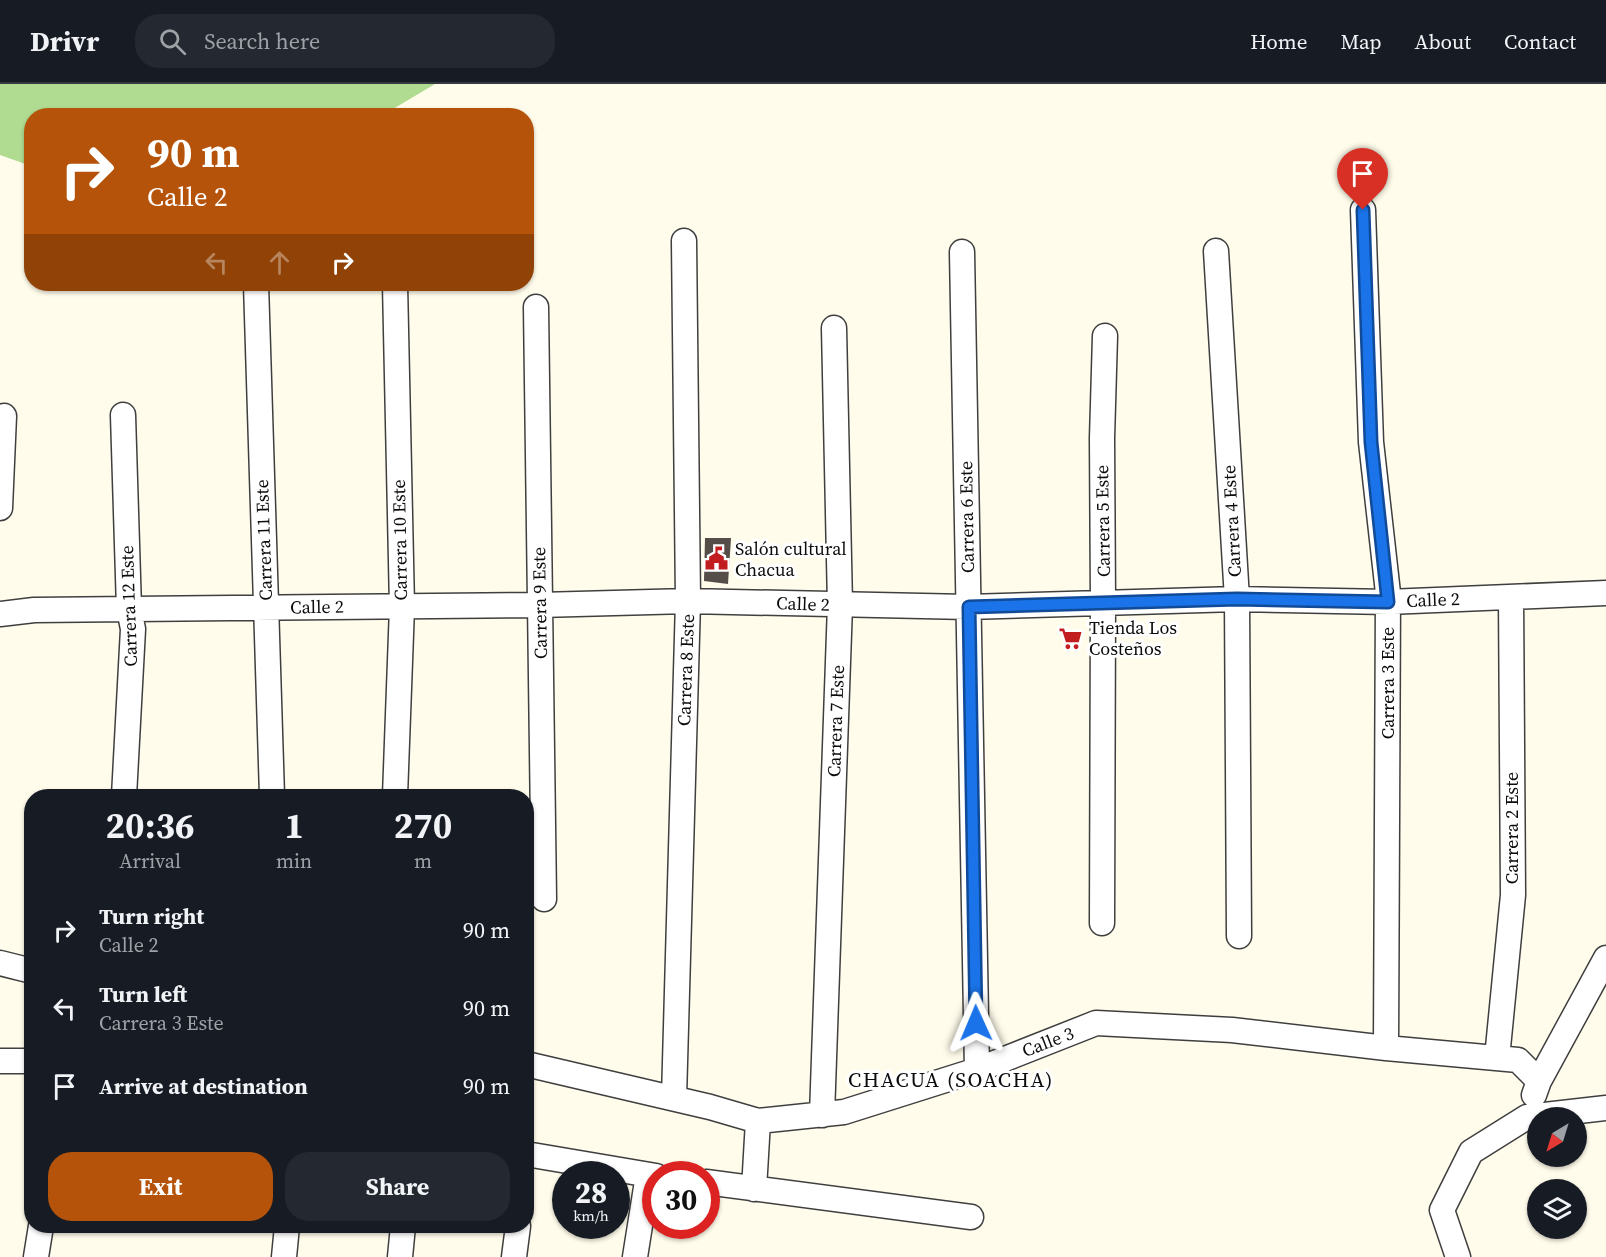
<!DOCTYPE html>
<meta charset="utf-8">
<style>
:root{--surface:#171b24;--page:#242831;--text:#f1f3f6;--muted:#9ea1a6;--line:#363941;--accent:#b45309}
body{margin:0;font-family:"Source Serif 4",serif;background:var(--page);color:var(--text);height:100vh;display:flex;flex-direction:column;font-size:22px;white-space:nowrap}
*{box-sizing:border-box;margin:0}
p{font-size:20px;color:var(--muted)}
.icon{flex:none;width:33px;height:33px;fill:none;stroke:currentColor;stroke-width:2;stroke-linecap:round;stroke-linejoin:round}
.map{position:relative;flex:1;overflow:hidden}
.sheet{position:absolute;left:24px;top:705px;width:510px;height:444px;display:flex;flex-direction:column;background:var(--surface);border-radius:24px;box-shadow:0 2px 4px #0004}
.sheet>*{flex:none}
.banner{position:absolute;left:24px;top:24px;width:510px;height:183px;border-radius:24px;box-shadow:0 2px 4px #0004;background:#b45309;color:#fff;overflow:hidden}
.needle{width:39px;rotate:218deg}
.tools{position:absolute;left:1527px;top:1023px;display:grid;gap:12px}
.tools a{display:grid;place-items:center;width:60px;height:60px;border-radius:50%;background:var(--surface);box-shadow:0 2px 4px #0004;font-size:30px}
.speed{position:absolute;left:552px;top:1077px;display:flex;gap:12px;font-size:30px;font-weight:700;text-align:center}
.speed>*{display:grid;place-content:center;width:78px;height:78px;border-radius:50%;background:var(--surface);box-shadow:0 2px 4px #0004;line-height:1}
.speed small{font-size:15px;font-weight:400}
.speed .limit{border:9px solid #d22;background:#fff;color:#111}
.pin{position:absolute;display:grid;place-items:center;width:51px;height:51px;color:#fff;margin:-62px -26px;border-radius:50% 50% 50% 0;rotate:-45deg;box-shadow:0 0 6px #0007}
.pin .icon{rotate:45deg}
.me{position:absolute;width:66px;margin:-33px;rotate:359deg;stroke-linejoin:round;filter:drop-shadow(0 0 4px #0008)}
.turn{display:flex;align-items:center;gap:21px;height:126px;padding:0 24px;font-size:27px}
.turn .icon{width:78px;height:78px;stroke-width:2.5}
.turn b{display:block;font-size:42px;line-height:51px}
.lanes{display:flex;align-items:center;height:57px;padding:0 24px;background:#0003;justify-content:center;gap:30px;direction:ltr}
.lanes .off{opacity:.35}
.eta{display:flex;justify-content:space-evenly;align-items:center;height:102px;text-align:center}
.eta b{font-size:36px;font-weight:700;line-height:42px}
.button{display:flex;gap:12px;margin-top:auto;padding:12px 24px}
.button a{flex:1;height:69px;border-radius:24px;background:var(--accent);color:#fff;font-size:24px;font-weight:700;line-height:69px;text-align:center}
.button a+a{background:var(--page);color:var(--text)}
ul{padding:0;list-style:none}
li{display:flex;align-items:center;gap:18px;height:78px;padding:0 24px}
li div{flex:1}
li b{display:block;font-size:22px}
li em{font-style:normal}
header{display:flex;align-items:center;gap:36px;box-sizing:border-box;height:84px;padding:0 30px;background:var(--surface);border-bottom:2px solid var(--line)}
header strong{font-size:28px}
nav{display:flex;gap:33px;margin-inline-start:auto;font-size:21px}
.search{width:420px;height:54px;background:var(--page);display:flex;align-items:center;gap:15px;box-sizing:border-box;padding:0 21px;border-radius:24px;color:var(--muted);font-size:22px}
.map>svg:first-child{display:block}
</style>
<header>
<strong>Drivr</strong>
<div class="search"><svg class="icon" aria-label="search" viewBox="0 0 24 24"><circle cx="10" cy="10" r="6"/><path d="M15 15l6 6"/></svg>Search here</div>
<nav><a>Home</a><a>Map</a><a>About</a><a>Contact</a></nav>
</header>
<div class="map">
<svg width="1606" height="1173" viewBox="0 0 1606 1173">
<rect width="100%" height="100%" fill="#fffceb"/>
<path fill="#b0dc92" d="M0 0H435L383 31 32 32 31 82 0 71Z"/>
<path fill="#554e48" d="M705 454H731L728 500 704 497Z"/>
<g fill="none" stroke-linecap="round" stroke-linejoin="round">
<defs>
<path id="street" d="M1363 126 1371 358 1388 509 1386 964
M1216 167 1237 515 1239 852
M962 168 977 986
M256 200 272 712
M395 200 402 523 395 712
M536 223 544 815
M123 331 129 525 133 545 124 712
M0 424 4 332
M0 530 34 526 540 521 688 517 968 523 1237 515 1388 518 1606 509
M1102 839 1103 518 1102 354 1105 252
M0 879 32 887
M1497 974 1513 811 1511 513
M0 977H32
M526 980 710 1023 758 1037 844 1028 977 986 1096 939 1232 946 1386 964 1518 976 1539 997
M1534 1011 1539 997 1606 874
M674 1014 688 517 684 157
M822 1031 840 521 834 244
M526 1070 656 1092
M706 1098 971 1133
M754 1105 758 1037
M36 1173 41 1142
M284 1173 287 1142
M400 1173 403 1142
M514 1173 518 1142
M635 1173 648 1091
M1458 1173 1442 1126 1471 1068 1527 1033 1606 1024"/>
</defs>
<use href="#street" stroke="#3f3f3f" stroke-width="27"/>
<use href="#street" stroke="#fff" stroke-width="24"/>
</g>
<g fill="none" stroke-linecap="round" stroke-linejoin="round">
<defs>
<path id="route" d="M976 939 969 523 1237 515 1388 518 1371 358 1363 126"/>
</defs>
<use href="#route" stroke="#114b97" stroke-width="15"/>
<use href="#route" stroke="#1a73e8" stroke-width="10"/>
</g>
<defs>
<symbol id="civic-bare" viewBox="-9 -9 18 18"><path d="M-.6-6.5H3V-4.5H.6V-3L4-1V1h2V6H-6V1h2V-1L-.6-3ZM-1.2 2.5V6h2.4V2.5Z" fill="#c21e1f" stroke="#fff" stroke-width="2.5" paint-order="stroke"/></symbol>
<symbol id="supermarket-bare" viewBox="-9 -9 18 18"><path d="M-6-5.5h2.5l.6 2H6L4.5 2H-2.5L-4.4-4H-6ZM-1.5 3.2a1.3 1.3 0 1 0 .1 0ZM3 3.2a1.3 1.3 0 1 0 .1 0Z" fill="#c21e1f" stroke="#fff" stroke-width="2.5" paint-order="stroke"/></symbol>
</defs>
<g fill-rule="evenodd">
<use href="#civic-bare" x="700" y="458" width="33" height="33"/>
<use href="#supermarket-bare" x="1054" y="538" width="33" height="33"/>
</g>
<g text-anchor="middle" stroke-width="6" stroke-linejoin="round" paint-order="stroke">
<g font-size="18" fill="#0c0c0c" stroke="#fff">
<text transform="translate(967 433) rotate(-91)" y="6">Carrera 6 Este</text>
<text transform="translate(1103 437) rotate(-91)" y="6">Carrera 5 Este</text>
<text transform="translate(1232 437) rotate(-93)" y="6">Carrera 4 Este</text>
<text transform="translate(264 456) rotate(-92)" y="6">Carrera 11 Este</text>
<text transform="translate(400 456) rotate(-91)" y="6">Carrera 10 Este</text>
<text transform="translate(1433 516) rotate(-2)" y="6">Calle 2</text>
<text transform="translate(540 519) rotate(-91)" y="6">Carrera 9 Este</text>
<text transform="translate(803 520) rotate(2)" y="6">Calle 2</text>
<text transform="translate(129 522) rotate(-92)" y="6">Carrera 12 Este</text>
<text transform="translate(317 523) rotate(-1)" y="6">Calle 2</text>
<text transform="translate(686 586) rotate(-88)" y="6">Carrera 8 Este</text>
<text transform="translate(1388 599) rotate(-90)" y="6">Carrera 3 Este</text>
<text transform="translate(836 637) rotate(-88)" y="6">Carrera 7 Este</text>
<text transform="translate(1512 744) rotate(-90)" y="6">Carrera 2 Este</text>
<text transform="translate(1048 958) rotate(-21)" y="6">Calle 3</text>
</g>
<g font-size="18" fill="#0c0c0c" stroke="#fff" text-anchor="start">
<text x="735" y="471">Salón cultural<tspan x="735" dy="21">Chacua</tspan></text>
<text x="1089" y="550">Tienda Los<tspan x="1089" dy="21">Costeños</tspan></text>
</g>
<g font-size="21" letter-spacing="1.5" fill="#0c0c0c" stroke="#fff">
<text x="951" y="1003">CHACUA (SOACHA)</text>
</g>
</g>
</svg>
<div class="tools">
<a><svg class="needle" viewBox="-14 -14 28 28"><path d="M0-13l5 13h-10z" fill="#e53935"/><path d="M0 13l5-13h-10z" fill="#9ea1a6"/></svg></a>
<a><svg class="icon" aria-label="layers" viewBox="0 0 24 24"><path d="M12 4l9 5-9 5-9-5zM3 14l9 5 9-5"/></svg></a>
</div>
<div class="speed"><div>28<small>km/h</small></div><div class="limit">30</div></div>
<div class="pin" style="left:1363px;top:126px;background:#d93025"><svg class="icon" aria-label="arrive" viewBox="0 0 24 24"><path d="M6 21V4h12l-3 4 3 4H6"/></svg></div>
<svg class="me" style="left:976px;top:939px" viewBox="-20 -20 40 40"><path d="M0-17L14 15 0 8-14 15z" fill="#1a73e8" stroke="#fff" stroke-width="4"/></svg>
<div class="banner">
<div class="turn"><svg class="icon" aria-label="right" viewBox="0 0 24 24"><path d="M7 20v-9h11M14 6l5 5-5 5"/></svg><div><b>90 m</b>Calle 2</div></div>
<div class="lanes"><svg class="icon off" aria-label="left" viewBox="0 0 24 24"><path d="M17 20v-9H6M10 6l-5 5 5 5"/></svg><svg class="icon off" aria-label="ahead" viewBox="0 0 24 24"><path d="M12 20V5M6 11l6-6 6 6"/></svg><svg class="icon" aria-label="right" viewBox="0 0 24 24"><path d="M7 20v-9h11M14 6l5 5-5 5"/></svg></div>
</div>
<section class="sheet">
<div class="eta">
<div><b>20:36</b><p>Arrival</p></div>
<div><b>1</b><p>min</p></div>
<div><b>270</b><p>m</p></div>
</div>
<ul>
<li><svg class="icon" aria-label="right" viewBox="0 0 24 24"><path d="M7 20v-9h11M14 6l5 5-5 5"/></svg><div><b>Turn right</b><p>Calle 2</p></div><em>90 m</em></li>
<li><svg class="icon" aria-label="left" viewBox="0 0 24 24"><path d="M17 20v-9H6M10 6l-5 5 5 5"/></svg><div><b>Turn left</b><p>Carrera 3 Este</p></div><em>90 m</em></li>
<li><svg class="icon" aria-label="arrive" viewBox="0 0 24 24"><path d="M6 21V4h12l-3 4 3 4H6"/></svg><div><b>Arrive at destination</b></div><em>90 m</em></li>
</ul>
<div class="button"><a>Exit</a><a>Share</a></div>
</section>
</div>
